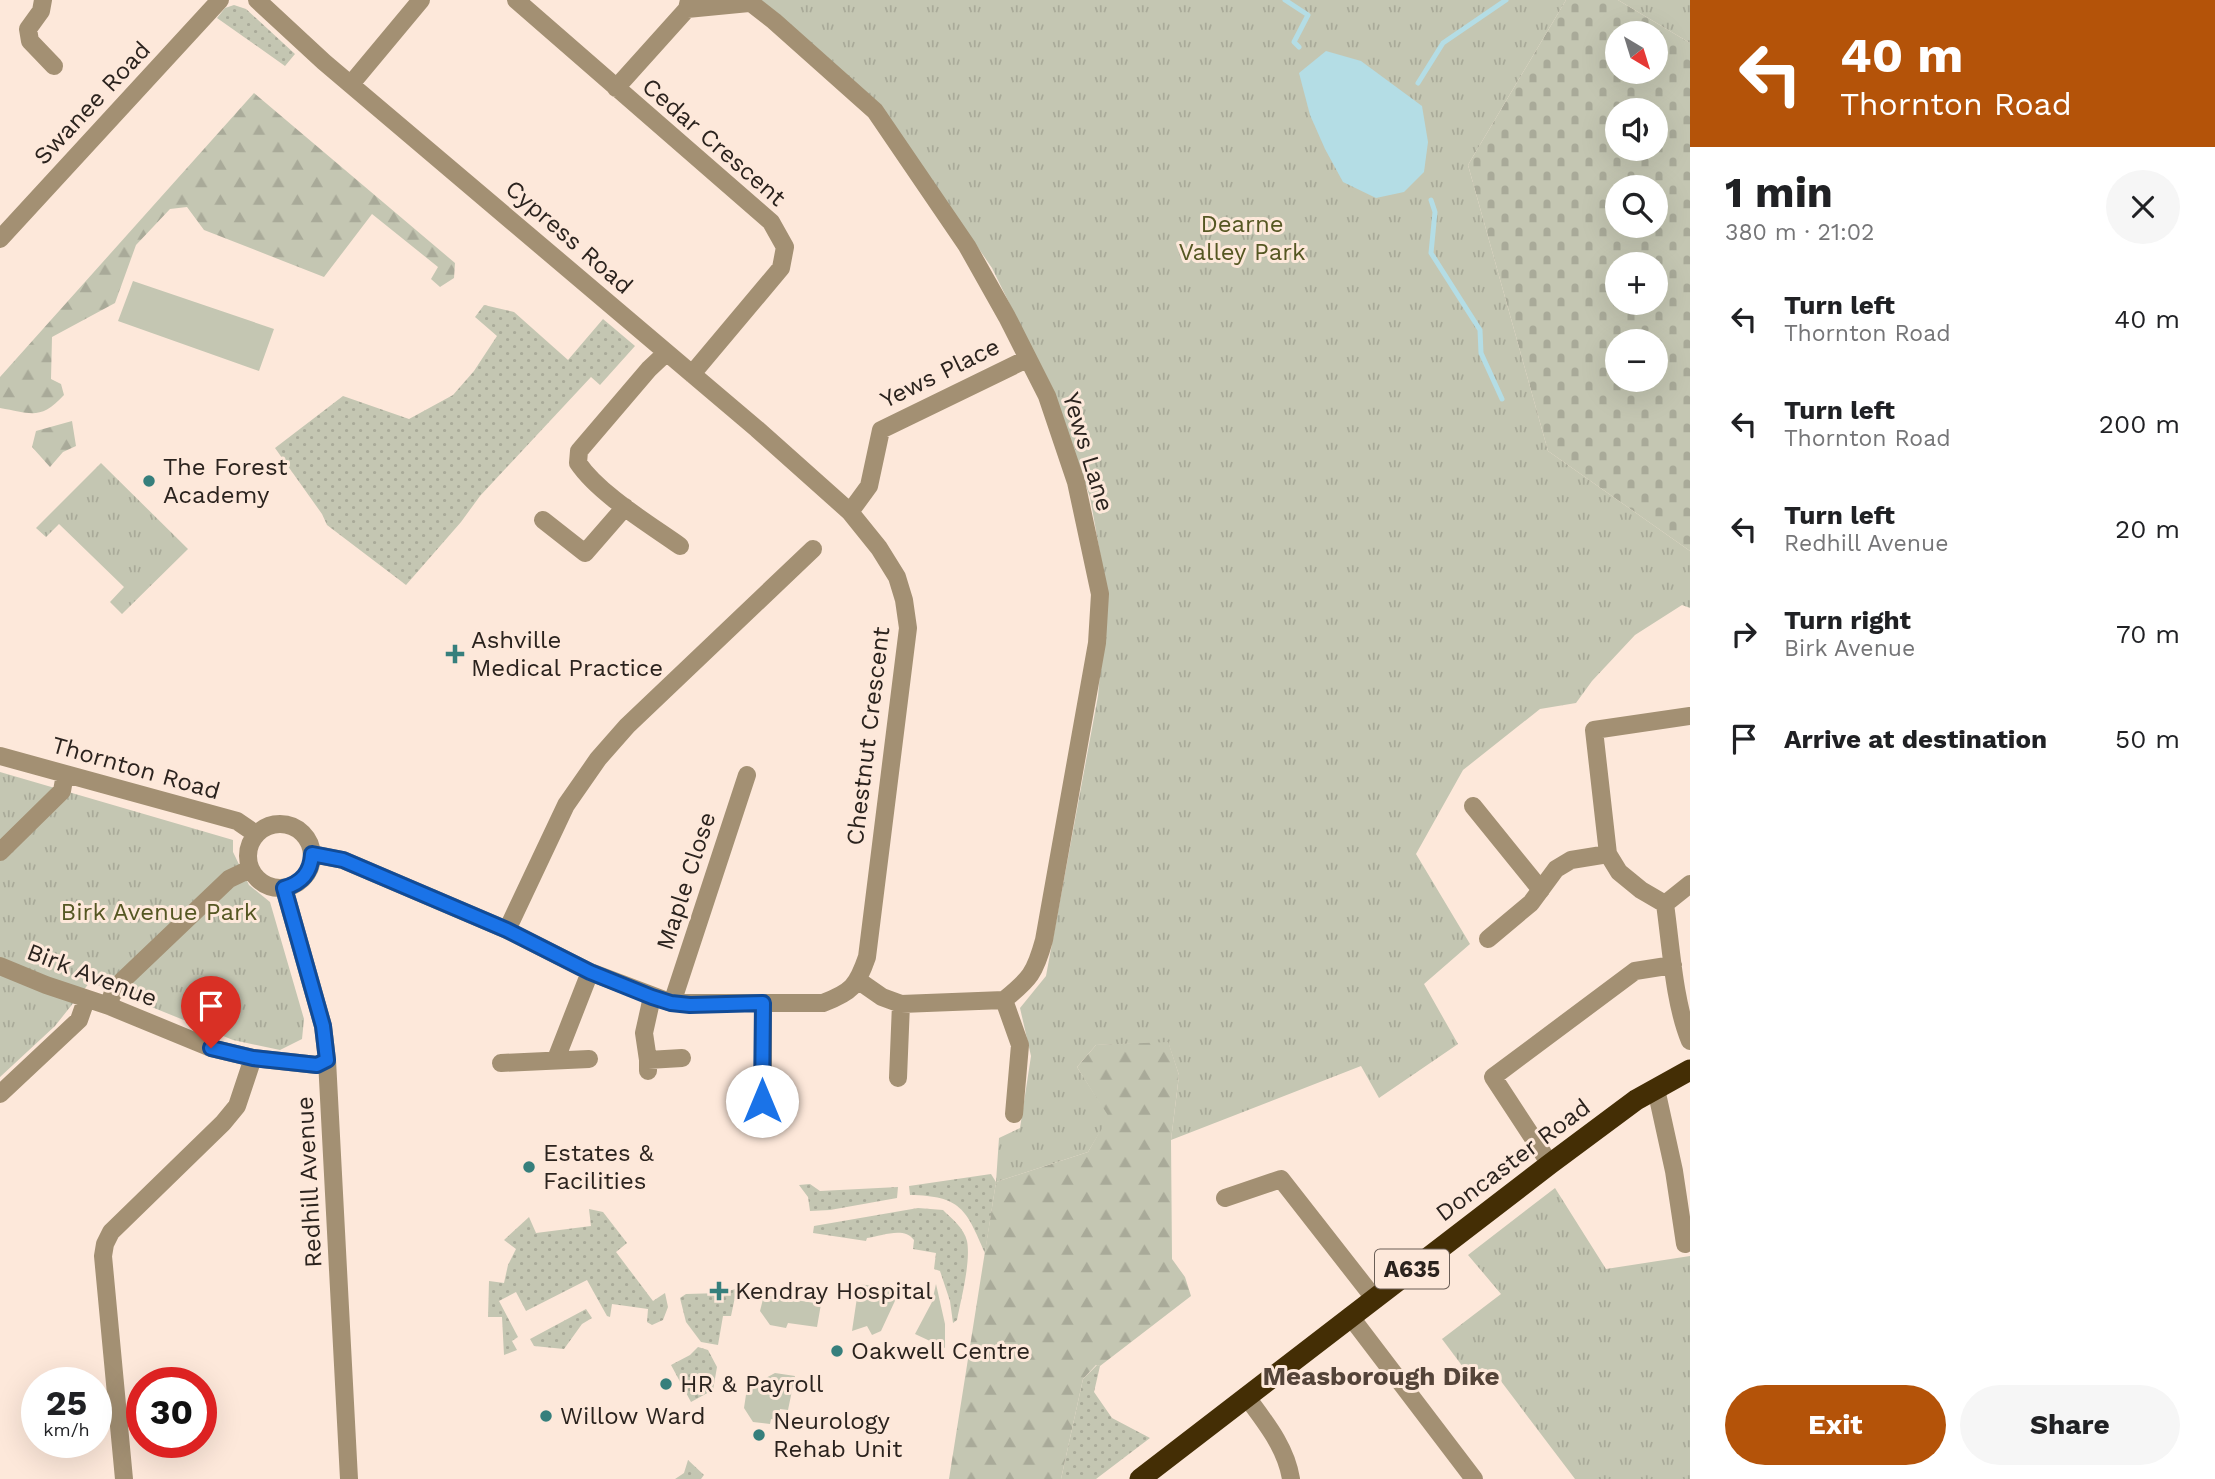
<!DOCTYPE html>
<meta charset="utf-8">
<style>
:root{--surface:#fff;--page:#f6f6f6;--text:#202124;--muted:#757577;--accent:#b45309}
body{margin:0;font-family:"Work Sans",sans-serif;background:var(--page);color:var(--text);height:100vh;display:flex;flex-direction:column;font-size:26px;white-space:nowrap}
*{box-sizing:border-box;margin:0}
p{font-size:23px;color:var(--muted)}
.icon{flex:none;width:38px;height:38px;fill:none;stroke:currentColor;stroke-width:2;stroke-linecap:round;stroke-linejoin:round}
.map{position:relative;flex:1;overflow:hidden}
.details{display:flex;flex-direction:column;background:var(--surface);width:525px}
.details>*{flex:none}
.guide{background:#b45309;color:#fff;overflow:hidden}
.needle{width:46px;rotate:142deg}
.controls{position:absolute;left:1605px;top:21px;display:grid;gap:14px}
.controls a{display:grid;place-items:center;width:63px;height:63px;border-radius:50%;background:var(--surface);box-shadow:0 7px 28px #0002;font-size:35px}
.speed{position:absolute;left:21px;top:1367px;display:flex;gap:14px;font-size:35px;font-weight:700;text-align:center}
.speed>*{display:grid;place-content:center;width:91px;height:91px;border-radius:50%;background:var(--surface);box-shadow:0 7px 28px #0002;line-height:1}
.speed small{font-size:18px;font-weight:400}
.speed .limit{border:10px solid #d22;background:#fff;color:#111}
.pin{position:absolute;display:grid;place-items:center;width:60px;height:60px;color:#fff;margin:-72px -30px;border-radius:50% 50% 50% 0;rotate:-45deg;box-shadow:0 0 7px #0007}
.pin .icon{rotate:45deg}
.me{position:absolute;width:77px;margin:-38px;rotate:0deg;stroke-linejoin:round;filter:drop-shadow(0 0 5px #0008)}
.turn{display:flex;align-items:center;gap:24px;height:147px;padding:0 35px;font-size:32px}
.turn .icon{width:91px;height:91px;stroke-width:2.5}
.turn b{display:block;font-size:49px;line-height:60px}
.round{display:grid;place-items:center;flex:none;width:74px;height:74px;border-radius:37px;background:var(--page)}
.head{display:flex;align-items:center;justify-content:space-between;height:119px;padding:0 35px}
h1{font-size:42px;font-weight:700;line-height:52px}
.primary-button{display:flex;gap:14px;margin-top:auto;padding:14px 35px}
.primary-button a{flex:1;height:80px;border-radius:42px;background:var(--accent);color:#fff;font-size:28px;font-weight:700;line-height:80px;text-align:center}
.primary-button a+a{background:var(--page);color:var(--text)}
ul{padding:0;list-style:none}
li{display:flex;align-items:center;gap:21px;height:105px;padding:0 35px}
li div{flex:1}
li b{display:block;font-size:26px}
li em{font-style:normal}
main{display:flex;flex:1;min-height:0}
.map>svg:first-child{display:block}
</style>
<main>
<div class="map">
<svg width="1690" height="1479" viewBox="0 0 1690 1479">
<defs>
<pattern id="grass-dots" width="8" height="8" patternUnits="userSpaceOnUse" patternTransform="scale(1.75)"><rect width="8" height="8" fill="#c4c6b2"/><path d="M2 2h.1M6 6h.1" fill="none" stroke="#a9aa99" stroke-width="1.8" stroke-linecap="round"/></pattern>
<pattern id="forest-firs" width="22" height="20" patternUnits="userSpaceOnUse" patternTransform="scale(1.75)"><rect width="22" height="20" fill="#c4c6b2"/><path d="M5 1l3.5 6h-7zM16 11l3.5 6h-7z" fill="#a9aa99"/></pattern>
<pattern id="cemetery-stones" width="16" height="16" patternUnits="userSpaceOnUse" patternTransform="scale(1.75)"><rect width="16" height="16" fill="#c4c6b2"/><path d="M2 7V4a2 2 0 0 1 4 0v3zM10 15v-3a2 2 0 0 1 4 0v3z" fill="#a9aa99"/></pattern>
<pattern id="park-tufts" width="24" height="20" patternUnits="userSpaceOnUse" patternTransform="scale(1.75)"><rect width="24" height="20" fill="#c4c6b2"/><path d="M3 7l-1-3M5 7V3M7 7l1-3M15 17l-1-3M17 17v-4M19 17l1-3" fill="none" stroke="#a9aa99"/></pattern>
</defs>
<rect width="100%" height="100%" fill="#fde8da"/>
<path fill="url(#grass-dots)" d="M234 5 246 9 295 54 285 66 217 18 225 8Z
M484 305 514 312 568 360 603 319 635 346 600 385 591 377 480 496 461 522 406 585 327 525 322 514 275 448 343 396 409 419 453 395 474 371 497 336 475 317Z
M991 1174 996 1182 985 1253C966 1209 961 1196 910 1195L909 1186Z
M810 1184 820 1191 898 1187 897 1198 830 1210 810 1211 808 1197 799 1185Z
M918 1208 943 1210C952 1219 964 1228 967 1241 971 1262 961 1299 957 1320L953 1323 950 1301 940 1271 934 1269 936 1253 913 1249 914 1240C904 1226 882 1236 867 1238L866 1241 813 1233 814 1226Z
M589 1209 603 1212 627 1243 616 1252 653 1301 665 1293 668 1307 663 1320 652 1325 647 1322 648 1309 612 1304 610 1317 607 1316 587 1280 526 1311 516 1292 499 1301 518 1337 512 1341 517 1350 504 1355 502 1317H488L489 1281 504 1283 508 1265 516 1249 504 1240 529 1217 536 1233 591 1226Z
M739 1288 744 1289V1298L735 1297 731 1316H723L718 1345 701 1342 686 1322 680 1298 686 1294 721 1293Z
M586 1309 592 1318 582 1324 564 1349 534 1346 530 1339Z
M698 1347 708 1350 717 1367 713 1390 691 1402 671 1365 690 1355Z
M1097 1365 1100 1366 1094 1392 1112 1418 1150 1438 1096 1479H1061L1083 1379Z
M688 1460 704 1475 701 1479H675L684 1473Z"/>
<path fill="url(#forest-firs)" d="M254 93 455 263 454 278 440 287 431 279 438 267 372 214 324 277 204 230 187 207 170 209 136 245 115 303 52 337 51 379 61 384 64 395C40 421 31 413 0 408V377Z
M72 421 76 446 63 452 50 467 32 447 36 431Z
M1168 1041 1179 1075 1171 1140 1172 1259 1185 1277 1191 1296 1100 1366 1096 1365 1083 1379 1061 1479H949L996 1182 1088 1152 1108 1117 1077 1067 1096 1045Z"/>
<path fill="url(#cemetery-stones)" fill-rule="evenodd" d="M1566 0H1618L1690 43V551L1548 451 1468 165ZM1617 33H1656V72H1617ZM1617 110H1656V149H1617ZM1617 187H1656V226H1617ZM1617 264H1656V303H1617ZM1617 341H1656V380H1617Z"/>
<path fill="url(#park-tufts)" d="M761 0H1566L1468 165 1548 451 1690 551V608L1682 605 1635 635 1592 681 1576 703 1540 709 1463 770 1416 854 1470 944 1424 984 1458 1044 1379 1098 1361 1066 1171 1140 1179 1075 1168 1042 1096 1045 1077 1067 1109 1117 1088 1152 996 1182 999 1138 1020 1128 1031 1056 1020 1008 1046 976 1098 696 1107 593 1090 497 1049 384 992 268 880 105Z
M1618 0H1690V43Z
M101 463 188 549 122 614 110 602 124 587 59 524 46 537 36 528Z
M0 772 233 840V852L249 885 270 902 304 1019 302 1039 280 1050 233 1040 90 982 55 1026 0 1077Z
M1555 1188 1606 1269 1690 1256V1479H1575L1494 1372 1482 1368 1469 1375 1442 1339 1501 1294 1468 1255Z"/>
<path fill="#c4c6b2" d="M133 281 274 329 259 371 118 321Z
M859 1284 900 1290 881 1331 872 1335 867 1326 852 1331Z
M936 1284 945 1324V1348L915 1334 932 1302Z
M764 1295 821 1304 817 1327 788 1323 786 1328 770 1325 760 1311Z
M775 1373 795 1376 788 1410 780 1409 778 1420 771 1419 770 1424 753 1422 744 1408 747 1388Z"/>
<path fill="#b4dde5" d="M1326 51 1361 61 1422 106 1428 142 1424 172 1404 192 1376 198 1343 182 1325 149 1310 115 1299 73Z"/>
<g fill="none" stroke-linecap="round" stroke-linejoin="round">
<path stroke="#b4dde5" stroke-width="5" d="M1285 0 1308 15 1294 42 1299 47
M1418 83 1443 43 1506 0
M1431 200 1435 212 1431 253 1480 330 1481 353 1502 399"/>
<path stroke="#a39073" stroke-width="18" d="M43 0 41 11 28 29 30 41 54 66
M257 0 324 62 757 429 850 512 879 548 897 577 904 600 908 628 867 957C857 986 852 992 823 1003H672L590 972 507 930 343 860 312 854
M516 0 771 222 785 247 781 268 692 374
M747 0 774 21 875 111 967 246 1007 317 1047 396 1076 482 1100 594 1097 643 1044 940C1035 973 1030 979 1004 1000
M687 9 749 3
M351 84 421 0
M616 88 687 9 689 0
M0 239 220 0
M666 353 649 369 579 451 578 463C599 494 649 524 680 546
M850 512 869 486 881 430 1027 359
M543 520 585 553 625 507
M1690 716 1594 730 1608 854 1619 872 1641 890 1665 904C1671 946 1674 1003 1690 1041
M0 756 237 821 256 834
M1473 806 1541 890
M248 856a32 32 0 1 1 64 0a32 32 0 1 1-64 0Z
M0 852 62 791 65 774
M284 888 323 1026 327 1060 349 1479
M1665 904 1690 884
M507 930 566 805 598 759 627 726 813 549
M1488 939 1531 903 1556 869 1571 860 1608 854
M0 966 46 985 109 1006 211 1048 253 1058 317 1065 327 1060
M859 981 882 997 901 1004 1004 1000
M1004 1000 1020 1045 1014 1114
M672 1003 747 775
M109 1006 112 995 122 981 229 879 250 869
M556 1059 590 972
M648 1060 644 1033 652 997
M501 1063 589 1059
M648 1071V1060L682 1058
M898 1078 901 1004
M1656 1089 1674 1171 1685 1244
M0 1094 79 1020 86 1000
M763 1101V1003
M1550 1164 1493 1077 1635 971 1673 965
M1225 1198 1281 1179 1374 1298
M1350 1316 1474 1479
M1246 1396C1265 1422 1286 1447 1291 1479
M124 1479 103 1256 105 1244 111 1232 223 1123 237 1106 253 1058"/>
<path stroke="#442e05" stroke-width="21" d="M1140 1479 1550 1164 1636 1100 1690 1070"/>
</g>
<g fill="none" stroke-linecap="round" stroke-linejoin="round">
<defs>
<path id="route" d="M211 1048 253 1058 317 1065 327 1060 323 1026 284 888C302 883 311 872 312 854L343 860 507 930 590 972 652 997 671 1003 690 1005 763 1003 762 1101"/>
</defs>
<use href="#route" stroke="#114b97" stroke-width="18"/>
<use href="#route" stroke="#1a73e8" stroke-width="12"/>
</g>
<g fill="#367f7c" stroke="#fde8da" stroke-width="2.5">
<circle cx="149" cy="481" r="7"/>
<path d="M451.5 643.5h7v7h7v7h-7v7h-7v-7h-7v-7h7z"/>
<circle cx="529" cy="1167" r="7"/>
<path d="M715.5 1280.5h7v7h7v7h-7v7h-7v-7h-7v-7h7z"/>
<circle cx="837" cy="1351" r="7"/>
<circle cx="666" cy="1384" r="7"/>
<circle cx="546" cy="1416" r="7"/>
<circle cx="759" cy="1435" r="7"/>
</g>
<g text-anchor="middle" stroke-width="6" stroke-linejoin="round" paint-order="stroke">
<rect fill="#fde8da" stroke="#6a5e56" stroke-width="2" x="1375" y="1249.5" width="74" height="39" rx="5"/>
<g font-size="23" font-weight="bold" fill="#2b231e">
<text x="1412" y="1277">A635</text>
</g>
<g font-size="24" fill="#2b231e" stroke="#fde8da">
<text transform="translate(92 103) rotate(-47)" y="8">Swanee Road</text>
<text transform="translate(714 142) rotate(41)" y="8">Cedar Crescent</text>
<text transform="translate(569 237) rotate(41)" y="8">Cypress Road</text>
<text transform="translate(940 373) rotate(-26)" y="8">Yews Place</text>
<text transform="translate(1088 452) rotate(73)" y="8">Yews Lane</text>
<text transform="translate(868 736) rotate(-83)" y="8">Chestnut Crescent</text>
<text transform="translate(136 768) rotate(16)" y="8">Thornton Road</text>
<text transform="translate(686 881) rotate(-72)" y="8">Maple Close</text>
<text transform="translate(92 975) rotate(21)" y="8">Birk Avenue</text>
<text transform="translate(1513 1160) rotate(-37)" y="8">Doncaster Road</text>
<text transform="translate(309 1182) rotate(-93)" y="8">Redhill Avenue</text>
</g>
<g font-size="24" fill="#555722" stroke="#fde8da">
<text x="1242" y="232">Dearne<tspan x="1242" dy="28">Valley Park</tspan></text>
<text x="159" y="920">Birk Avenue Park</text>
</g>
<g font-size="24" fill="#2b231e" stroke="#fde8da" text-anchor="start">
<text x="163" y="475">The Forest<tspan x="163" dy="28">Academy</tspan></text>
<text x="471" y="648">Ashville<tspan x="471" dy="28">Medical Practice</tspan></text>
<text x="543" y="1161">Estates &amp;<tspan x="543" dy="28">Facilities</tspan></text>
<text x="735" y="1299">Kendray Hospital</text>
<text x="851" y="1359">Oakwell Centre</text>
<text x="680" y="1392">HR &amp; Payroll</text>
<text x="560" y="1424">Willow Ward</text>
<text x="773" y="1429">Neurology<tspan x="773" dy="28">Rehab Unit</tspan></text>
</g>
<g font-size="26" font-weight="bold" fill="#544439" stroke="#fde8da">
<text x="1381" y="1385">Measborough Dike</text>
</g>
</g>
</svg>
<div class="controls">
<a><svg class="needle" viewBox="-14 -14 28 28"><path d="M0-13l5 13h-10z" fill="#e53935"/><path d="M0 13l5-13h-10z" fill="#757577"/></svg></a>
<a><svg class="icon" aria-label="sound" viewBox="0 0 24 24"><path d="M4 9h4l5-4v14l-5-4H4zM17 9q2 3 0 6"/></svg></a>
<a><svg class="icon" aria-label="search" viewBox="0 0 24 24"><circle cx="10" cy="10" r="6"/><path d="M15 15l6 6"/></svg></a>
<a>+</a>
<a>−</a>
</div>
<div class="speed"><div>25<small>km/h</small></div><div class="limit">30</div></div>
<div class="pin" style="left:211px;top:1048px;background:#d93025"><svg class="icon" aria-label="arrive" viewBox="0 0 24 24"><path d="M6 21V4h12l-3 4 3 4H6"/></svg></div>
<svg class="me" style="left:762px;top:1101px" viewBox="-20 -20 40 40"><circle r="19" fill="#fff"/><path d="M0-13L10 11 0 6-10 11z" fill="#1a73e8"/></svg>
</div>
<section class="details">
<div class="guide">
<div class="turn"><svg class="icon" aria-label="left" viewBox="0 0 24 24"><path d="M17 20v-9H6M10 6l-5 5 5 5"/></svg><div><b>40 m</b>Thornton Road</div></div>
</div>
<div class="head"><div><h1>1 min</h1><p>380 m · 21:02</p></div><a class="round"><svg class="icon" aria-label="close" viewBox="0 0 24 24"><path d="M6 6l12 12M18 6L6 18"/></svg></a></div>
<ul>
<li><svg class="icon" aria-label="left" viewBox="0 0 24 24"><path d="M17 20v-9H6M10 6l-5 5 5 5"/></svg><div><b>Turn left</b><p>Thornton Road</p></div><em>40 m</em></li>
<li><svg class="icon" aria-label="left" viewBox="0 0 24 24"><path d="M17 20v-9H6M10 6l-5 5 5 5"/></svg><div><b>Turn left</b><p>Thornton Road</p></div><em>200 m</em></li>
<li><svg class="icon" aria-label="left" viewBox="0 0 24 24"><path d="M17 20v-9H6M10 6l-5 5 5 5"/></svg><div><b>Turn left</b><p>Redhill Avenue</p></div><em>20 m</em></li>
<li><svg class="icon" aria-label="right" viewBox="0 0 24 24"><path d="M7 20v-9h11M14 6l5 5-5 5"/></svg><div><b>Turn right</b><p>Birk Avenue</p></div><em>70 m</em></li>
<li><svg class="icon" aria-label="arrive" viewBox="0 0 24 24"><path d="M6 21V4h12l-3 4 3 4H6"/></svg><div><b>Arrive at destination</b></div><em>50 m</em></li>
</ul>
<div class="primary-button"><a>Exit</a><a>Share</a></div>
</section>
</main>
